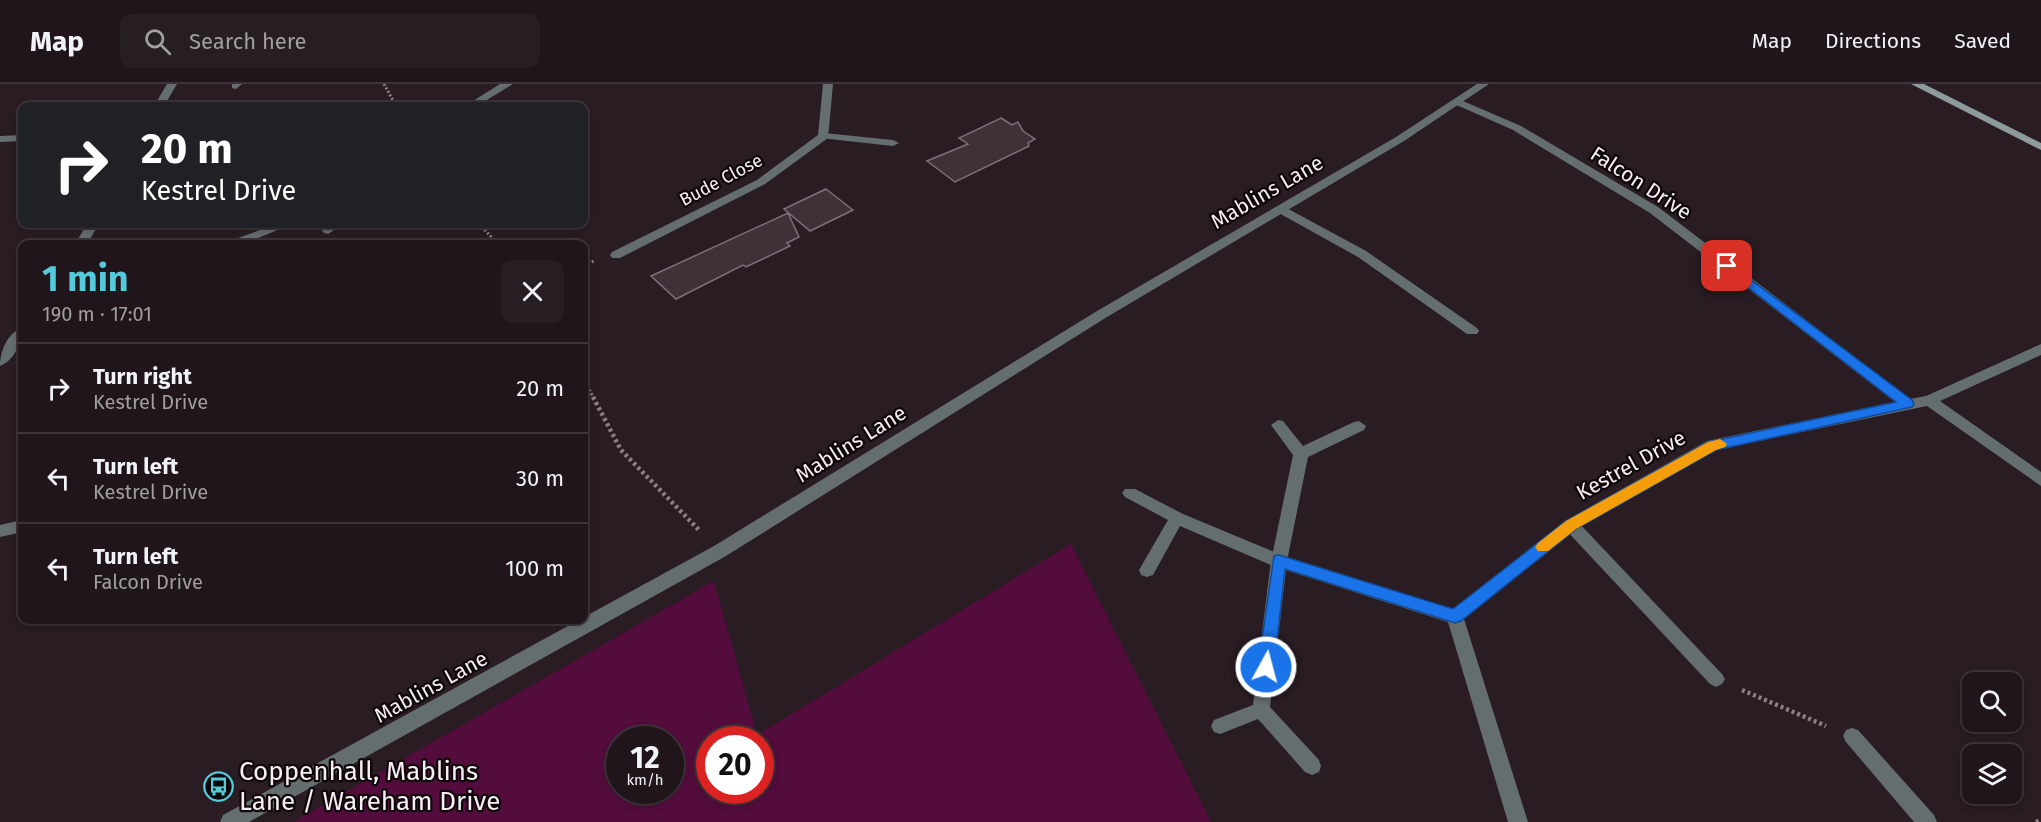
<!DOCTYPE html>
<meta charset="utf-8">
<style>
:root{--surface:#1f151a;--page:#271e23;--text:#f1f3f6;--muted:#a19fa2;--line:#3c3439;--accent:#53cbdb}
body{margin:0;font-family:"Fira Sans",sans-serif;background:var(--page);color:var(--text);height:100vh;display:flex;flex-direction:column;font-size:22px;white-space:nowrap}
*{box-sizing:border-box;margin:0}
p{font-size:20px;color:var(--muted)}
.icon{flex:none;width:33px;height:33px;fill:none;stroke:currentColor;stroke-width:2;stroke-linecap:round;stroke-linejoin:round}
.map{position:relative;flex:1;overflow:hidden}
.side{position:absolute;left:18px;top:156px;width:570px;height:384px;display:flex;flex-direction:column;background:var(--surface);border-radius:12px;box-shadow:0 3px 9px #0003,0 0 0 2px var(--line)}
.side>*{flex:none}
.top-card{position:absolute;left:18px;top:18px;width:570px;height:126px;border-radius:12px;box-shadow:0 3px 9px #0003,0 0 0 2px var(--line);background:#202124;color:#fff;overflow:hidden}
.fabs{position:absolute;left:1962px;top:588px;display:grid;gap:12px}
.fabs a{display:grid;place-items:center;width:60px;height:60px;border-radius:12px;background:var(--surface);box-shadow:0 3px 9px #0003,0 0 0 2px var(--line);font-size:30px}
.speed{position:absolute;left:606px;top:642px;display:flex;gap:12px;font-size:30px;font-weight:700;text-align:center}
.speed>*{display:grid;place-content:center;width:78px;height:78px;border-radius:50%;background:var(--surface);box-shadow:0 3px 9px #0003,0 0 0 2px var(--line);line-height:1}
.speed small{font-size:15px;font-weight:400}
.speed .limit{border:9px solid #d22;background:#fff;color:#111}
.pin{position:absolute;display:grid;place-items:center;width:51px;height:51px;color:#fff;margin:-26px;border-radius:12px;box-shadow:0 3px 9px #0006}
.me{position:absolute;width:66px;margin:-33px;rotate:7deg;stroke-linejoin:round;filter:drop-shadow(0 0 4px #0008)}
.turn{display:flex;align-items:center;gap:21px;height:126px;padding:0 24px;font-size:27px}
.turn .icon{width:78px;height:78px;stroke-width:2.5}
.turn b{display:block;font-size:42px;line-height:51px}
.round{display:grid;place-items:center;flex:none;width:63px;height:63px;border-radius:12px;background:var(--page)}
.overview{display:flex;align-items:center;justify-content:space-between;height:102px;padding:0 24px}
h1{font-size:36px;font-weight:700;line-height:45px;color:var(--accent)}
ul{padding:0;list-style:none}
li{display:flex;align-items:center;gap:18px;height:90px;padding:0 24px;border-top:2px solid var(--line)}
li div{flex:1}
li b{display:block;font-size:22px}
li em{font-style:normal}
header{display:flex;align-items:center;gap:36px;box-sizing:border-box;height:84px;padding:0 30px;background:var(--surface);border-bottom:2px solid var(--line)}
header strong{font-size:28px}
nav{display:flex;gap:33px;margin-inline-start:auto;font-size:21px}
.search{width:420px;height:54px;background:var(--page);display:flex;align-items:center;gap:15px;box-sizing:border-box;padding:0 21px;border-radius:12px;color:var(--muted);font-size:22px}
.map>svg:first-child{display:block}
</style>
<header>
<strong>Map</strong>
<div class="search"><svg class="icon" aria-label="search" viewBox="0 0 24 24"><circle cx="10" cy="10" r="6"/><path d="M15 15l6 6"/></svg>Search here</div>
<nav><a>Map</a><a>Directions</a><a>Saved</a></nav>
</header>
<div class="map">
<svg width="2041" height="738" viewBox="0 0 2041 738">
<rect width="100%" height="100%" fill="#291c23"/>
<path fill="#530c3c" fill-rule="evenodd" d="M1071 460 1211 738H293L714 497 757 651ZM620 656H670V706H620ZM710 656H760V706H710Z"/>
<path fill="#3f3138" stroke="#806f78" stroke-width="1.5" d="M1001 34 1012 41 1018 38 1023 47 1035 55 1028 59 1029 62 955 98 927 77 968 60 959 54Z
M826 105 853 126 810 147 784 125Z
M788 129 799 153 787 159 790 162 746 183 743 181 676 215 651 192Z"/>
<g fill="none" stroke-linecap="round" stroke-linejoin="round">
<path stroke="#8a7f85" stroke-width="3" stroke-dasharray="2 2" stroke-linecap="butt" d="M384 0 396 22
M479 140 498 160
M584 180 594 177
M584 295 594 315"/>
<path stroke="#8a7f85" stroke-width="4.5" stroke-dasharray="3 3" stroke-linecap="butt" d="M593 313 621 366 700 447
M1742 606 1826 642
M2036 738 2041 736"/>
<path fill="#656e6f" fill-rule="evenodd" d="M824 49 893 56 899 59 893 62 820 54V50Z
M1281 121 1366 167 1477 244 1479 247 1477 250H1467L1358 173 1277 128 1275 125Z
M1278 336 1283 337 1303 362 1354 338 1359 337 1366 342 1364 346 1308 373 1287 477 1270 623 1319 676 1321 682 1319 688 1312 691 1305 688 1258 635 1220 650 1214 648 1211 642 1214 636 1253 621 1271 477 1293 371 1271 341Z
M1571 435 1577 437 1722 590 1725 595 1722 600 1716 603 1710 600 1565 445 1563 441 1565 437Z"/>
<path fill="#656e6f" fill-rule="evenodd" d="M167 0H177L164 22H154Z
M232 0H242L236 5 232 4Z
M500 0H513L477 22H465Z
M823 0H833L828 54 765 100 620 174H612L610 171 612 168 757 96 818 51Z
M1456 14 1521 42 1658 123 1910 315 1926 312 2041 260V271L1940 317 2041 388V402L1927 322 1716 366 1577 445 1464 535 1528 738H1508L1448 538 1273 482 1180 442 1153 491 1147 493 1141 491 1139 486 1168 436 1125 413 1122 409 1125 405H1135L1183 430 1284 472 1453 525 1565 437 1707 357 1895 318 1650 129 1513 46 1452 19 1451 17Z
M22 51V57L0 58V52Z
M87 140H99L87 160H75Z
M276 140H292L244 160H228L230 157Z
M316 140H329L334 146 328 150 324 149Z
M22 244C23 257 14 277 0 282 0 268 7 249 22 244Z
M22 436V448L0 453V441Z
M1852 644 1858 646 1934 731 1937 738H1914L1846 658 1843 652 1846 646Z"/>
<path fill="#656e6f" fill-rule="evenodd" d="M1477 0H1489L1404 57 1107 233 726 472 249 738H220L223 731 714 462 1097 227 1396 53Z"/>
<path fill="#8d9b9d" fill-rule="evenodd" d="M1911 0H1924L2041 59V66Z"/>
</g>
<path fill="#1a73e8" stroke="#114b97" stroke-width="1.5" d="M1727 178 1912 316 1914 320 1912 323 1716 366 1576 445 1461 537 1455 539 1285 485 1274 583 1272 588 1266 590 1261 588 1258 583 1274 472 1279 471 1453 525 1566 437 1708 358 1896 318 1723 184 1721 182Z"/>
<path fill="#f59e0b" d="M1720 355 1727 360 1725 363 1716 366 1576 445 1548 467H1538L1535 463 1538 459 1566 437 1708 358Z"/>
<defs>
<symbol id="bus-ring" viewBox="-11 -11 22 22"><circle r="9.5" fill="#0e080b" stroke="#53cbdb" stroke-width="1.5"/><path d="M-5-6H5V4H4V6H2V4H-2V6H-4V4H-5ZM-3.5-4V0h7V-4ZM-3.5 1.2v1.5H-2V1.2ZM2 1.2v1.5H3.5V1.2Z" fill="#53cbdb"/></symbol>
</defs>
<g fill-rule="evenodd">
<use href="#bus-ring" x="202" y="686" width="33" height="33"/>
</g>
<g text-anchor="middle" stroke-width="4.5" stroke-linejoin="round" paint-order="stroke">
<g font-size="18" fill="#f7eef3" stroke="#0e080b">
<text transform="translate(721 96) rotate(-28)" y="6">Bude Close</text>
</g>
<g font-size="21" fill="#f7eef3" stroke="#0e080b">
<text transform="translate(1641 99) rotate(33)" y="7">Falcon Drive</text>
<text transform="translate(1267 108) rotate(-30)" y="7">Mablins Lane</text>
<text transform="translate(851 360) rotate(-32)" y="7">Mablins Lane</text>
<text transform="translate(1631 381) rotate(-29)" y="7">Kestrel Drive</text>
<text transform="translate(431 603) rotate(-29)" y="7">Mablins Lane</text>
</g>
<g font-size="26" fill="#f7eef3" stroke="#0e080b" text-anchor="start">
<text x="239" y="696">Coppenhall, Mablins<tspan x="239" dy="30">Lane / Wareham Drive</tspan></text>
</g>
</g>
</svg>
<div class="fabs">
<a><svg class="icon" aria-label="search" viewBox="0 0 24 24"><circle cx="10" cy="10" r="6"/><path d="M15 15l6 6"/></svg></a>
<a><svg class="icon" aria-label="layers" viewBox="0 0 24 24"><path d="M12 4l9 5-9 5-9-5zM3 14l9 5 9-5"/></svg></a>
</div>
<div class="speed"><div>12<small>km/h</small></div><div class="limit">20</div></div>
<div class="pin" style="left:1727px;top:182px;background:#d93025"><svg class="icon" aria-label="arrive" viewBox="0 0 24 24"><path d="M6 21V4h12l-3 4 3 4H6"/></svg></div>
<svg class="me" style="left:1266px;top:583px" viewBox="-20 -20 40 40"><circle r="17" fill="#1a73e8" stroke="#fff" stroke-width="3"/><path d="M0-11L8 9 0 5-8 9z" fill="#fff"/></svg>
<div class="top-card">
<div class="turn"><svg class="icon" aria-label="right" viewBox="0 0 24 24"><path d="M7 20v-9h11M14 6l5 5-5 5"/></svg><div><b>20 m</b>Kestrel Drive</div></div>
</div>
<section class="side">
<div class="overview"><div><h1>1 min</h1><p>190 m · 17:01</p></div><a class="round"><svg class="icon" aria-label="close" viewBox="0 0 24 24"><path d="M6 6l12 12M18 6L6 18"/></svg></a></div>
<ul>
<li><svg class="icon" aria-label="right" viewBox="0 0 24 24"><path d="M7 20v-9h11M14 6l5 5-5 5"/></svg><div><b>Turn right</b><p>Kestrel Drive</p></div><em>20 m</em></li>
<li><svg class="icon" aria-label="left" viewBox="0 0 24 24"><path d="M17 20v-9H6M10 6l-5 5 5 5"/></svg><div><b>Turn left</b><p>Kestrel Drive</p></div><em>30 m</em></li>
<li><svg class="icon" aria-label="left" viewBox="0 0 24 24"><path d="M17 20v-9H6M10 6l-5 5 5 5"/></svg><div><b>Turn left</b><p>Falcon Drive</p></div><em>100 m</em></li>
</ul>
</section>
</div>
